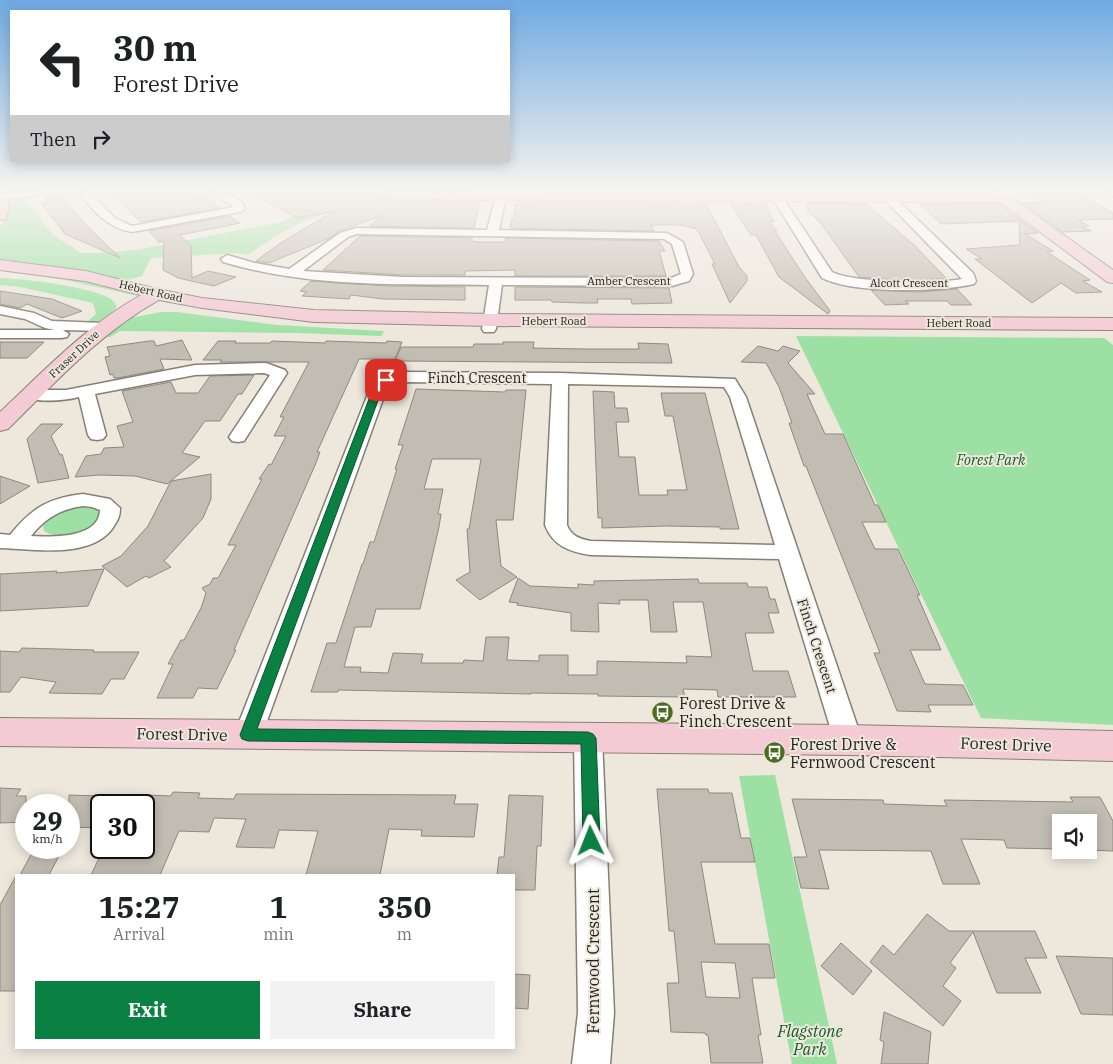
<!DOCTYPE html>
<style>
:root{--surface:#fff;--page:#f2f2f2;--text:#202124;--muted:#757577;--accent:#0b8043}
body{margin:0;font-family:"IBM Plex Serif",serif;background:var(--page);color:var(--text);height:100vh;display:flex;flex-direction:column;font-size:19px;white-space:nowrap}
*{box-sizing:border-box;margin:0}
p{font-size:16px;color:var(--muted)}
.icon{flex:none;width:28px;height:28px;fill:none;stroke:currentColor;stroke-width:2;stroke-linecap:round;stroke-linejoin:round}
.map{position:relative;flex:1;overflow:hidden}
.panel{position:absolute;left:15px;top:874px;width:500px;height:175px;display:flex;flex-direction:column;background:var(--surface);border-radius:0px;box-shadow:0 2px 12px #0003}
.panel>*{flex:none}
.banner{position:absolute;left:10px;top:10px;width:500px;height:152px;border-radius:0px;box-shadow:0 2px 12px #0003;background:#fff;color:var(--text);overflow:hidden}
.tools{position:absolute;left:1052px;top:814px;display:grid;gap:10px}
.tools a{display:grid;place-items:center;width:45px;height:45px;border-radius:0px;background:var(--surface);box-shadow:0 2px 12px #0003;font-size:25px}
.speed{position:absolute;left:15px;top:794px;display:flex;gap:10px;font-size:25px;font-weight:700;text-align:center}
.speed>*{display:grid;place-content:center;width:65px;height:65px;border-radius:50%;background:var(--surface);box-shadow:0 2px 12px #0003;line-height:1}
.speed small{font-size:12px;font-weight:400}
.speed .limit{border:2px solid #111;border-radius:8px;background:#fff;color:#111}
.pin{position:absolute;display:grid;place-items:center;width:42px;height:42px;color:#fff;margin:-21px;border-radius:10px;box-shadow:0 2px 8px #0006}
.me{position:absolute;width:55px;margin:-28px;rotate:358deg;stroke-linejoin:round;filter:drop-shadow(0 0 4px #0008)}
.turn{display:flex;align-items:center;gap:18px;height:105px;padding:0 20px;font-size:22px}
.turn .icon{width:65px;height:65px;stroke-width:2.5}
.turn b{display:block;font-size:35px;line-height:42px}
.then{display:flex;align-items:center;height:48px;padding:0 20px;background:#0003;gap:10px;font-size:19px}
.eta{display:flex;justify-content:space-evenly;align-items:center;height:85px;text-align:center}
.eta b{font-size:30px;font-weight:800;line-height:35px}
.primary-button{display:flex;gap:10px;margin-top:auto;padding:10px 20px}
.primary-button a{flex:1;height:58px;border-radius:0px;background:var(--accent);color:#fff;font-size:20px;font-weight:800;line-height:58px;text-align:center}
.primary-button a+a{background:var(--page);color:var(--text)}
.map>svg:first-child{display:block}
</style>
<div class="map">
<svg width="1113" height="1064" viewBox="0 0 1113 1064">
<rect width="100%" height="100%" fill="#ede7dc"/>
<path fill="#e6dcca" d="M826 192H985L987 193 982 195 828 194Z"/>
<path fill="#9ce1a3" d="M356 192H362L333 204 336 212C299 219 278 235 247 255L237 253 151 258 142 276 122 281 0 261V226L7 215 8 201 22 196 53 235 81 253H97L136 250 281 222Z
M0 269 73 277 135 293 138 296 60 279 0 271Z
M0 278C26 279 87 286 109 298 113 300 115 303 117 307L103 321 86 323 96 314 93 303 20 287 0 285Z
M161 312H177L277 325 384 331 381 336 296 333 120 331 110 337H99L130 318Z
M796 336 1104 338 1113 345V725L981 718Z
M78 505 97 508 101 512C98 534 61 542 44 531L43 526C51 512 64 510 78 505Z
M775 775 837 1064H792L739 776Z"/>
<path fill="#c2bdb2" stroke="#8e897e" fill-rule="evenodd" d="M110 192H193L198 196 203 195 220 208 141 222Z
M246 192H378L379 197 400 200 480 203 474 228 370 226 381 216 339 231 330 238 269 263 256 261 279 244 334 211 298 218Z
M1021 192H1076L1113 213V219L1078 220 1089 226 1082 227 1091 231 1063 232 1022 203 1044 202Z
M60 195 83 222 120 258 65 234 41 203 48 202 45 197Z
M523 203 706 204 739 267 747 276V281L730 303 712 264H715L697 229 682 225H651L654 231 510 228 512 219H514L516 204Z
M810 203 866 204 914 245 947 279 896 280 859 277 820 222 806 210H810L805 205Z
M730 204H765L774 222H769L777 231H775L804 276 830 311 828 314 779 277 756 235H751Z
M924 204H999L1038 233 1025 234 1053 251 1047 252 1090 280 1083 281 1102 292 1076 293 1061 283 1032 303 975 259H982L966 249 1020 245 1019 221 941 224 920 205H926Z
M230 216 240 223 180 235 191 246 192 278 208 271 236 277 214 286 178 278 163 270 164 241 159 242 149 231Z
M360 236 472 238V241L478 242H505L506 238 659 241 665 251H659L666 276H515V270L465 271V275H403L323 270Z
M311 281 388 286 465 287V300L383 299 351 295 349 299 302 296 307 292 300 291Z
M515 287 669 288 672 303 632 304 631 299H597L598 303H583L552 302 551 300H515Z
M957 289 972 305H951L947 301H905L909 304 885 305 871 290 919 292Z
M0 291 52 299 82 311 62 318 27 304 20 308 0 304Z
M182 340 192 360 160 359 164 369 118 378H114L113 374 110 375 105 357 110 356 107 347 149 341H154L156 346Z
M218 341H236L235 343H270L272 341 325 343 326 341 386 343 387 341 402 342 395 359H359L317 452H320L316 463 234 650H236L217 689 198 688 193 698H157L173 664H168L181 640H184L201 608 206 593 202 588 210 584 213 578H218L236 545H228L262 479H259L269 464 271 465 286 436H274L284 417H280L309 362H220L222 360H203Z
M0 342H44L27 358H0Z
M503 342H534L533 348 584 349H639L638 343 668 344 672 363 395 361 401 347H473L474 344H503Z
M758 346 778 351 783 346 800 351 788 363 815 394H807L825 434H843L875 505H878L886 522H862L875 549H898L920 595H917L941 650H910L925 684 963 685 973 705H928L931 712 897 711 874 653H880L806 466H804L789 423H792L779 387 766 363 741 362Z
M254 375 242 394H238L220 421H205L182 453 200 457 167 484 135 476 99 475 75 477 86 456 101 454 104 448 124 447 117 426 133 422 122 391 171 382 176 393H198L210 376Z
M416 389 505 392 506 390H526L513 520H496L501 566 517 577 480 600 456 580 470 572 467 529H469L481 459H432L424 489H443L438 514H441L439 527 420 609H376L371 627H355L344 667H361L360 672 388 673 393 653 423 654 421 663H463L464 660 483 661 486 637H509L507 660 539 661V655H568V675H597V661L687 663 686 656 712 657 703 602H673L677 632H651L648 600H619L620 604 598 603 599 632 571 631V613L517 605 518 603 509 602 518 578 530 586 578 588V584L594 585V581L698 579 699 583H747L748 587H767L770 599H775L779 613H768L774 633H745L753 671H788L796 697H718L717 690 683 689 685 697 598 696V694L531 693V694L338 690V692H311L327 643H336L362 564H363L370 542H374L397 469H395L403 445H398Z
M593 391 614 392 615 408H627L629 422H616L619 457H635L639 495H668L667 490H687L673 416H665L661 393H705L739 529H720V527L665 526 602 528V518H598Z
M41 424H63L51 436 60 455 62 454 69 478 38 483 27 439Z
M211 474V499L203 518 164 561 171 567 149 578 146 576 127 587 102 566 121 556 148 526 171 481Z
M0 476 30 486 0 504Z
M104 569 88 606 0 611V574L57 571 56 573Z
M22 648 94 650 93 652H139L124 679H111L102 694 49 693 56 682 21 677 10 692H0V651L19 652Z
M0 788 21 789 16 796H26V822L0 823Z
M657 789H708L709 793H732L741 838H750L755 862H701L715 944H769L775 978H752L761 1035H758L763 1063H711L708 1035H706L705 1033 671 1032 667 983H679L674 931H669ZM701 962 735 963 740 998 706 997Z
M173 792 200 793 198 798 234 799 236 794 456 795 454 804H478L474 837 421 836 422 830 389 829 380 875H306L318 831 279 830 274 848 236 847 246 819 214 818 209 832 179 831 160 875H91L102 852 138 853 140 848H144V795L171 796Z
M69 795 101 796V828L69 827Z
M509 795 543 796 541 846H537L535 890H514V875H497L499 857H504Z
M1070 797H1100L1113 821V851L1089 850V822H1061V849L1007 848 1004 840 961 839 980 884H943L931 851 819 850 829 889 801 888 794 857H807L792 799 883 800 884 804 947 806 944 800 1073 802Z
M33 851 61 852 49 875H20Z
M16 876V991H0V905Z
M927 914 949 931H1035L1047 958H1025L1041 993H997L973 932 950 963 956 968 943 986 961 1001 943 1026 870 962 883 945 894 955Z
M841 943 872 971 853 995 821 966Z
M1056 956 1113 958V1015L1081 1014Z
M514 974 530 975 528 1009 514 1008Z
M884 1012 931 1032 928 1064H881L884 1042 880 1040Z"/>
<g fill="none" stroke-linecap="round" stroke-linejoin="round">
<defs>
<path id="street" d="M18 192H43L38 195 0 200V194Z
M79 192H89L115 218 132 226 234 207 212 194 211 192C223 192 242 196 245 209L240 212 132 232C108 228 93 211 79 192Z
M1105 192H1113V196Z
M501 193 506 196 499 230 667 233 683 242 693 274 689 281 672 286 502 285 496 329 494 332H484L482 329 489 285C399 284 309 288 223 262L221 259 227 255 255 263 289 269 340 233 356 228 487 230 496 196ZM357 234 664 239 672 244 681 274 671 278 403 277 303 271 348 237Z
M777 194 781 195 832 272C854 283 936 284 962 279L885 200 884 198 889 195 893 196 973 273 976 281 974 284C939 292 854 294 822 278L772 197Z
M0 306 34 313 52 321 103 323 108 324 110 327 108 330 103 331 63 330 69 334 67 337 62 338H0V330H55L45 328 25 319 0 314Z
M266 363 285 370 287 373 244 441 238 442 232 441 229 437 270 375 264 373 195 375 95 394 106 435 103 439 97 440 91 439 88 435 79 397C63 401 43 402 26 398L24 394 26 390H66L195 365Z
M405 372 560 373 735 379 746 397 862 740 858 748 848 751 838 748 834 740 779 559 591 555C570 552 553 546 545 525L552 384 405 382 391 384 387 388 262 735 258 743 248 746 238 743 234 735 371 386 380 377ZM568 384 724 387 730 397 775 545 591 541C580 539 571 536 567 525Z
M83 494 110 499 120 508C120 518 117 521 112 529 89 559 33 549 0 548V534L10 535C32 508 48 498 83 494ZM83 506 92 507 100 510C99 539 51 537 31 536 45 518 61 509 83 506Z
M588 727 598 730 602 738 614 1013 610 1064H572L578 1013 574 738 578 730Z"/>
<path id="secondary" d="M383 192 990 194 989 192H1003L1113 270V283L1107 282 1000 202 455 200 390 196Z
M0 195 7 199 9 210 5 219 0 220Z
M0 260 86 271 157 289 202 298 314 310 490 314 1113 318V330L490 326 314 322 202 308 159 300C100 333 56 382 8 429L0 431V412C45 370 87 325 141 295L85 281 0 270Z
M0 718 848 725 1113 731V761L848 755 0 746Z"/>
</defs>
<use href="#street" stroke="#858076" stroke-width="3"/>
<use href="#secondary" stroke="#858076" stroke-width="2"/>
<use href="#street" fill="#fff" fill-rule="evenodd"/>
<use href="#secondary" fill="#f4cad5" fill-rule="evenodd"/>
</g>
<linearGradient id="sky" x2="0" y2="1"><stop stop-color="#6faae2"/><stop offset="0.56" stop-color="#f7f4ef"/><stop offset="1" stop-color="#f7f4ef" stop-opacity="0"/></linearGradient>
<rect width="1113" height="340" fill="url(#sky)"/>
<path fill="#0b8043" stroke="#07532c" d="M386 377 391 380 383 387 257 729 588 732 593 734 596 738 600 841 597 847 591 849 585 847 583 841 581 744 248 741 242 739 240 735 374 386Z"/>
<defs>
<symbol id="bus-disc" viewBox="-11 -11 22 22"><circle r="9.5" fill="#4c6c22" stroke="#ede7dc"/><path d="M-5-6H5V4H4V6H2V4H-2V6H-4V4H-5ZM-3.5-4V0h7V-4ZM-3.5 1.2v1.5H-2V1.2ZM2 1.2v1.5H3.5V1.2Z" fill="#fff"/></symbol>
</defs>
<g fill-rule="evenodd">
<use href="#bus-disc" x="650" y="700" width="25" height="25"/>
<use href="#bus-disc" x="762" y="740" width="25" height="25"/>
</g>
<g text-anchor="middle" stroke-width="4" stroke-linejoin="round" paint-order="stroke">
<g font-size="11" fill="#211f1b" stroke="#ede7dc">
<text x="629" y="285">Amber Crescent</text>
<text x="909" y="287">Alcott Crescent</text>
<text transform="translate(151 291) rotate(13)" y="4">Hebert Road</text>
<text x="554" y="325">Hebert Road</text>
<text x="959" y="327">Hebert Road</text>
<text transform="translate(74 354) rotate(-43)" y="4">Fraser Drive</text>
</g>
<g font-size="14" fill="#211f1b" stroke="#ede7dc">
<text x="477" y="383">Finch Crescent</text>
<text transform="translate(817 646) rotate(72)" y="5">Finch Crescent</text>
</g>
<g font-size="14" font-style="italic" fill="#125e25" stroke="#ede7dc">
<text x="991" y="465">Forest Park</text>
</g>
<g font-size="16" fill="#211f1b" stroke="#ede7dc" text-anchor="start">
<text x="679" y="709">Forest Drive &amp;<tspan x="679" dy="18">Finch Crescent</tspan></text>
<text x="790" y="750">Forest Drive &amp;<tspan x="790" dy="18">Fernwood Crescent</tspan></text>
</g>
<g font-size="16" fill="#211f1b" stroke="#ede7dc">
<text transform="translate(182 734) rotate(1)" y="6">Forest Drive</text>
<text transform="translate(1006 744) rotate(2)" y="6">Forest Drive</text>
<text transform="translate(593 961) rotate(-90)" y="6">Fernwood Crescent</text>
</g>
<g font-size="16" font-style="italic" fill="#125e25" stroke="#ede7dc">
<text x="810" y="1037">Flagstone<tspan x="810" dy="18">Park</tspan></text>
</g>
</g>
</svg>
<div class="tools">
<a><svg class="icon" aria-label="sound" viewBox="0 0 24 24"><path d="M4 9h4l5-4v14l-5-4H4zM17 9q2 3 0 6"/></svg></a>
</div>
<div class="speed"><div>29<small>km/h</small></div><div class="limit">30</div></div>
<div class="pin" style="left:386px;top:380px;background:#d93025"><svg class="icon" aria-label="arrive" viewBox="0 0 24 24"><path d="M6 21V4h12l-3 4 3 4H6"/></svg></div>
<svg class="me" style="left:591px;top:841px" viewBox="-20 -20 40 40"><path d="M0-17L14 15 0 8-14 15z" fill="#0b8043" stroke="#fff" stroke-width="4"/></svg>
<div class="banner">
<div class="turn"><svg class="icon" aria-label="left" viewBox="0 0 24 24"><path d="M17 20v-9H6M10 6l-5 5 5 5"/></svg><div><b>30 m</b>Forest Drive</div></div>
<div class="then">Then<svg class="icon" aria-label="right" viewBox="0 0 24 24"><path d="M7 20v-9h11M14 6l5 5-5 5"/></svg></div>
</div>
<section class="panel">
<div class="eta">
<div><b>15:27</b><p>Arrival</p></div>
<div><b>1</b><p>min</p></div>
<div><b>350</b><p>m</p></div>
</div>
<div class="primary-button"><a>Exit</a><a>Share</a></div>
</section>
</div>
